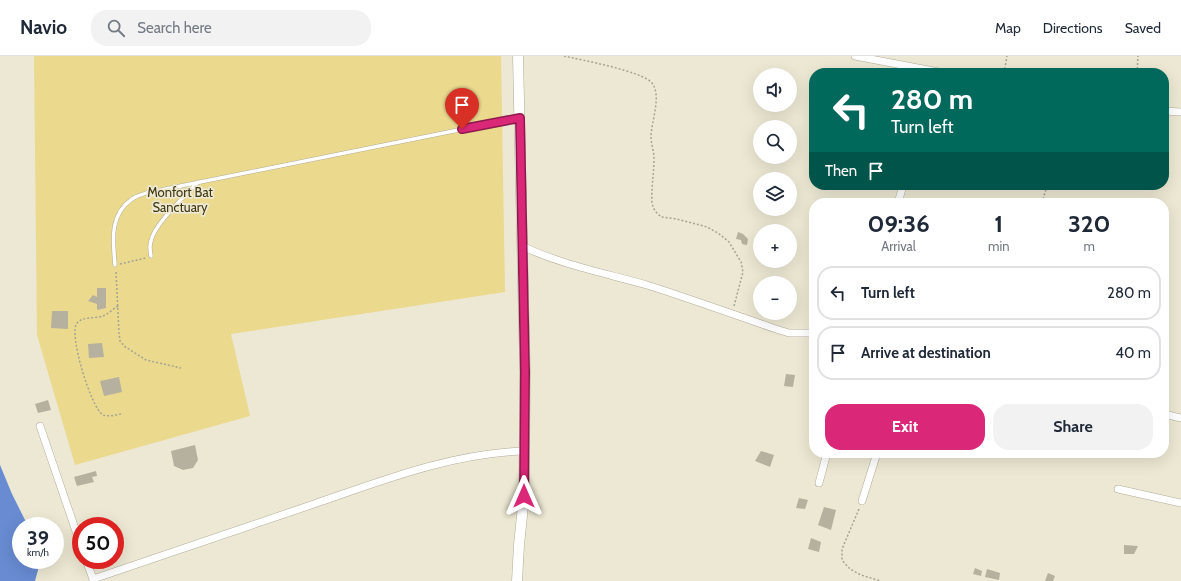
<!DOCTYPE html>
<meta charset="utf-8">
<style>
:root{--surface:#fff;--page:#f2f2f3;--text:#1f2937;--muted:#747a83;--line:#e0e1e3;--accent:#db2777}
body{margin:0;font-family:Cabin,sans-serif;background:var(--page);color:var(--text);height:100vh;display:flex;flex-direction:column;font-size:15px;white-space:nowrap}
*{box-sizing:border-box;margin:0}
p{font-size:13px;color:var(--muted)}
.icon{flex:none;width:22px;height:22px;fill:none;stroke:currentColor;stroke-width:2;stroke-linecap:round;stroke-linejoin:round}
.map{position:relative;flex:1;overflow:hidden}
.sheet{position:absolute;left:809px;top:142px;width:360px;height:260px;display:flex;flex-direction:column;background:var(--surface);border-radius:16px;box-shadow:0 4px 16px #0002}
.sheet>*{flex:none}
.guide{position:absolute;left:809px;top:12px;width:360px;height:122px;border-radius:16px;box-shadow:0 4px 16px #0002;background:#00695c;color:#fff;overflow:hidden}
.fabs{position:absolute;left:753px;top:12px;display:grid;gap:8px}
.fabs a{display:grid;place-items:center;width:44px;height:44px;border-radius:50%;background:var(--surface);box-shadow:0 4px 16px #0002;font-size:20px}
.speed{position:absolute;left:12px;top:461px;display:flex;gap:8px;font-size:20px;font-weight:700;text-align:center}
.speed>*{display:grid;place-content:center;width:52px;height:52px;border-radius:50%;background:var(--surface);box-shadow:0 4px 16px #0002;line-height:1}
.speed small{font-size:10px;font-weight:400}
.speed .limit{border:6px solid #d22;background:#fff;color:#111}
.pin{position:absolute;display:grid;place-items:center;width:34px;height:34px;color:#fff;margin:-41px -17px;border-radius:50% 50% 50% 0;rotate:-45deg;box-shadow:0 0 4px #0007}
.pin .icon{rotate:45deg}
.me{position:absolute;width:44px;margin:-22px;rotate:0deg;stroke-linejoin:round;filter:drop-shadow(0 0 3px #0008)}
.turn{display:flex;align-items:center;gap:14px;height:84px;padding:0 16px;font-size:18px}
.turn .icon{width:52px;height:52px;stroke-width:2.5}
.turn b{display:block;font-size:28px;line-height:34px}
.then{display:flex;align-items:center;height:38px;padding:0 16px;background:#0003;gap:8px;font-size:15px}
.eta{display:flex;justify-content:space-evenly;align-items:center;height:68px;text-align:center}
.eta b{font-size:24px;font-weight:700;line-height:28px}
.button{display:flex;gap:8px;margin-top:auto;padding:8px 16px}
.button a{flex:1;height:46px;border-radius:16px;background:var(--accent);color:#fff;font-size:16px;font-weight:700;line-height:46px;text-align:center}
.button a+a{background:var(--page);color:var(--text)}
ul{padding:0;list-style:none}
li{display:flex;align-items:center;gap:12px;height:54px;margin:0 8px 6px;padding:0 8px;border:2px solid var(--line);border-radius:16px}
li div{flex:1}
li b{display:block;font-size:15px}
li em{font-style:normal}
header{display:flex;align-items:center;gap:24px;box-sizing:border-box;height:56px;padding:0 20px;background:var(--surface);border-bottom:1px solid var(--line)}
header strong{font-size:19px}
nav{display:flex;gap:22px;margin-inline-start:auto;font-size:14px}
.search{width:280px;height:36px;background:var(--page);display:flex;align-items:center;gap:10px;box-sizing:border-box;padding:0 14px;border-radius:16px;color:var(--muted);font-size:15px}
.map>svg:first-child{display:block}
</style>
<header>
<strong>Navio</strong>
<div class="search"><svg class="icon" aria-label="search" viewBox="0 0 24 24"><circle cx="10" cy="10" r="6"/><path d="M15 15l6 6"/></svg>Search here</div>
<nav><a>Map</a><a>Directions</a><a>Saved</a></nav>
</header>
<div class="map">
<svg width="1181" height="525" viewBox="0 0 1181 525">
<rect width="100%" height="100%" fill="#ece8d3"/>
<path fill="#ebd98e" d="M34 0H501L505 236 231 278 250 360 75 409 37 279Z"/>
<path fill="#688bd2" d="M0 409 12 438 28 470H21V504H37L38 514 35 525H0Z"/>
<path fill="#b6b19e" d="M738 176 743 178 748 183 747 189 742 188 741 184 736 183Z
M97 232H106V252L97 254V248L88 245 93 239 97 241Z
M52 255H68V273L51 272Z
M102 287 104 301 89 302 88 288Z
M786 318 795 319 793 331 784 330Z
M119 321 122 336 104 340 100 325Z
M48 344 51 354 38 357 35 348Z
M195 389 198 404 193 412 183 414 174 410 171 395Z
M761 395 774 399 770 411 755 405Z
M96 415 97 420 92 421 94 426 77 430 74 421Z
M799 442 808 444 805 453 796 452Z
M824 451 836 454 831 474 818 469Z
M811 482 821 486 819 496 808 493Z
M1124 489 1138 490 1134 498H1124Z
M975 512 982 515 981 520 973 518Z
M987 513 1000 517 999 524 985 521Z
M1048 517 1055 520 1053 525H1045Z"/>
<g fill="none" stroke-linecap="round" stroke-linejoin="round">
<defs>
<path id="lane" d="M151 200C150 195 149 190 151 185 154 168 185 140 198 126
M115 209C113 185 109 159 132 143 136 140 141 139 146 137L518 62"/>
<path id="street" d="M855 0 944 17
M1164 55 1181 56
M898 147 903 129
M522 190C562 209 605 217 647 229 691 243 735 259 779 274L789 277H814
M1164 358 1181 362
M40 370 81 490
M819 427 827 397
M1118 433 1181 447
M862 445 877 397
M86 504 93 523C166 498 240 473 314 448 381 425 452 397 525 395"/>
<path id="secondary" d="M517 525 519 489 524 440 525 316 518 0"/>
</defs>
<use href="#lane" stroke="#b1ac99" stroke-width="4.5"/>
<use href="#street" stroke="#b1ac99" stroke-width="8"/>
<use href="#secondary" stroke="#b1ac99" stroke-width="11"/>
<path stroke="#a6a393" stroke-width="1.5" stroke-dasharray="2 2" stroke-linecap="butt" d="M564 0C581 4 642 15 652 27 662 40 651 66 651 81 651 88 654 95 654 102 654 118 651 133 652 148L655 155 661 161 677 163 707 171 718 177 729 186 741 206 743 216 734 250
M1004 17 1007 0
M1137 17 1138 0
M1042 147 1046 133
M120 208 146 202
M116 216 119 277 120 285 124 290 146 304 181 312
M118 250C113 253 108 258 103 260 95 263 83 260 77 267 68 277 91 352 103 359 108 361 115 359 121 358
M859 453 842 493V504L850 513 861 519 881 525"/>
<use href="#lane" stroke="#fff" stroke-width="3.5"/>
<use href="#street" stroke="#fff" stroke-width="7"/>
<use href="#secondary" stroke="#fff" stroke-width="10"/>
</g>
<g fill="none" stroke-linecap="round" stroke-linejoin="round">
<defs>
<path id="route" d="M462 73 520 62 525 316 524 440"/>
</defs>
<use href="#route" stroke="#8e194d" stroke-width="10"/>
<use href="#route" stroke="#db2777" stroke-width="7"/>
</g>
<g text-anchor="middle" stroke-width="3.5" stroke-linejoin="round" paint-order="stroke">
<g font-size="13" fill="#3f370f" stroke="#ece8d3">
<text x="180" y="141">Monfort Bat<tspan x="180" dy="15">Sanctuary</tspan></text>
</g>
</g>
</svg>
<div class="fabs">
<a><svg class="icon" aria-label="sound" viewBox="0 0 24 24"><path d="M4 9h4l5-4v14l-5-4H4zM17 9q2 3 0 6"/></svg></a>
<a><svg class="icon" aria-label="search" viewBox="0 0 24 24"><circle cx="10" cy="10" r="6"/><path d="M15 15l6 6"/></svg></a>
<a><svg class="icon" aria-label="layers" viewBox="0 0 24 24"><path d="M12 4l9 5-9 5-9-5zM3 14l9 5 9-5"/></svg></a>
<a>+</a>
<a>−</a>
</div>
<div class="speed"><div>39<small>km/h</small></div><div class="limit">50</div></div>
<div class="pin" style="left:462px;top:73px;background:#d93025"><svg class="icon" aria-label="arrive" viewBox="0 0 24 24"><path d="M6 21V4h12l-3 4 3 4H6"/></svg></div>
<svg class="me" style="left:524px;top:440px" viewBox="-20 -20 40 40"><path d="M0-17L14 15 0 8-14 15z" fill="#db2777" stroke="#fff" stroke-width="4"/></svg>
<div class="guide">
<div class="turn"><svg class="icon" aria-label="left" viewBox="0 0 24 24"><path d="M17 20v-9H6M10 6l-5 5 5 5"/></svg><div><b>280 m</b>Turn left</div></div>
<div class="then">Then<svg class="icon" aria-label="arrive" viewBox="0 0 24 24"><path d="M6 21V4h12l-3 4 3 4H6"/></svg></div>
</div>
<section class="sheet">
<div class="eta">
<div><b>09:36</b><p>Arrival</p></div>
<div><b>1</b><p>min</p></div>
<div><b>320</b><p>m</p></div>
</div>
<ul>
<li><svg class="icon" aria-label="left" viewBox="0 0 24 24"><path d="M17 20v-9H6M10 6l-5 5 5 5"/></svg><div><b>Turn left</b></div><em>280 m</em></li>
<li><svg class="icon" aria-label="arrive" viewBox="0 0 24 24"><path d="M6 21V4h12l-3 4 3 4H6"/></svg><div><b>Arrive at destination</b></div><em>40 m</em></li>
</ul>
<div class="button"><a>Exit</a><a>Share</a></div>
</section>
</div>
